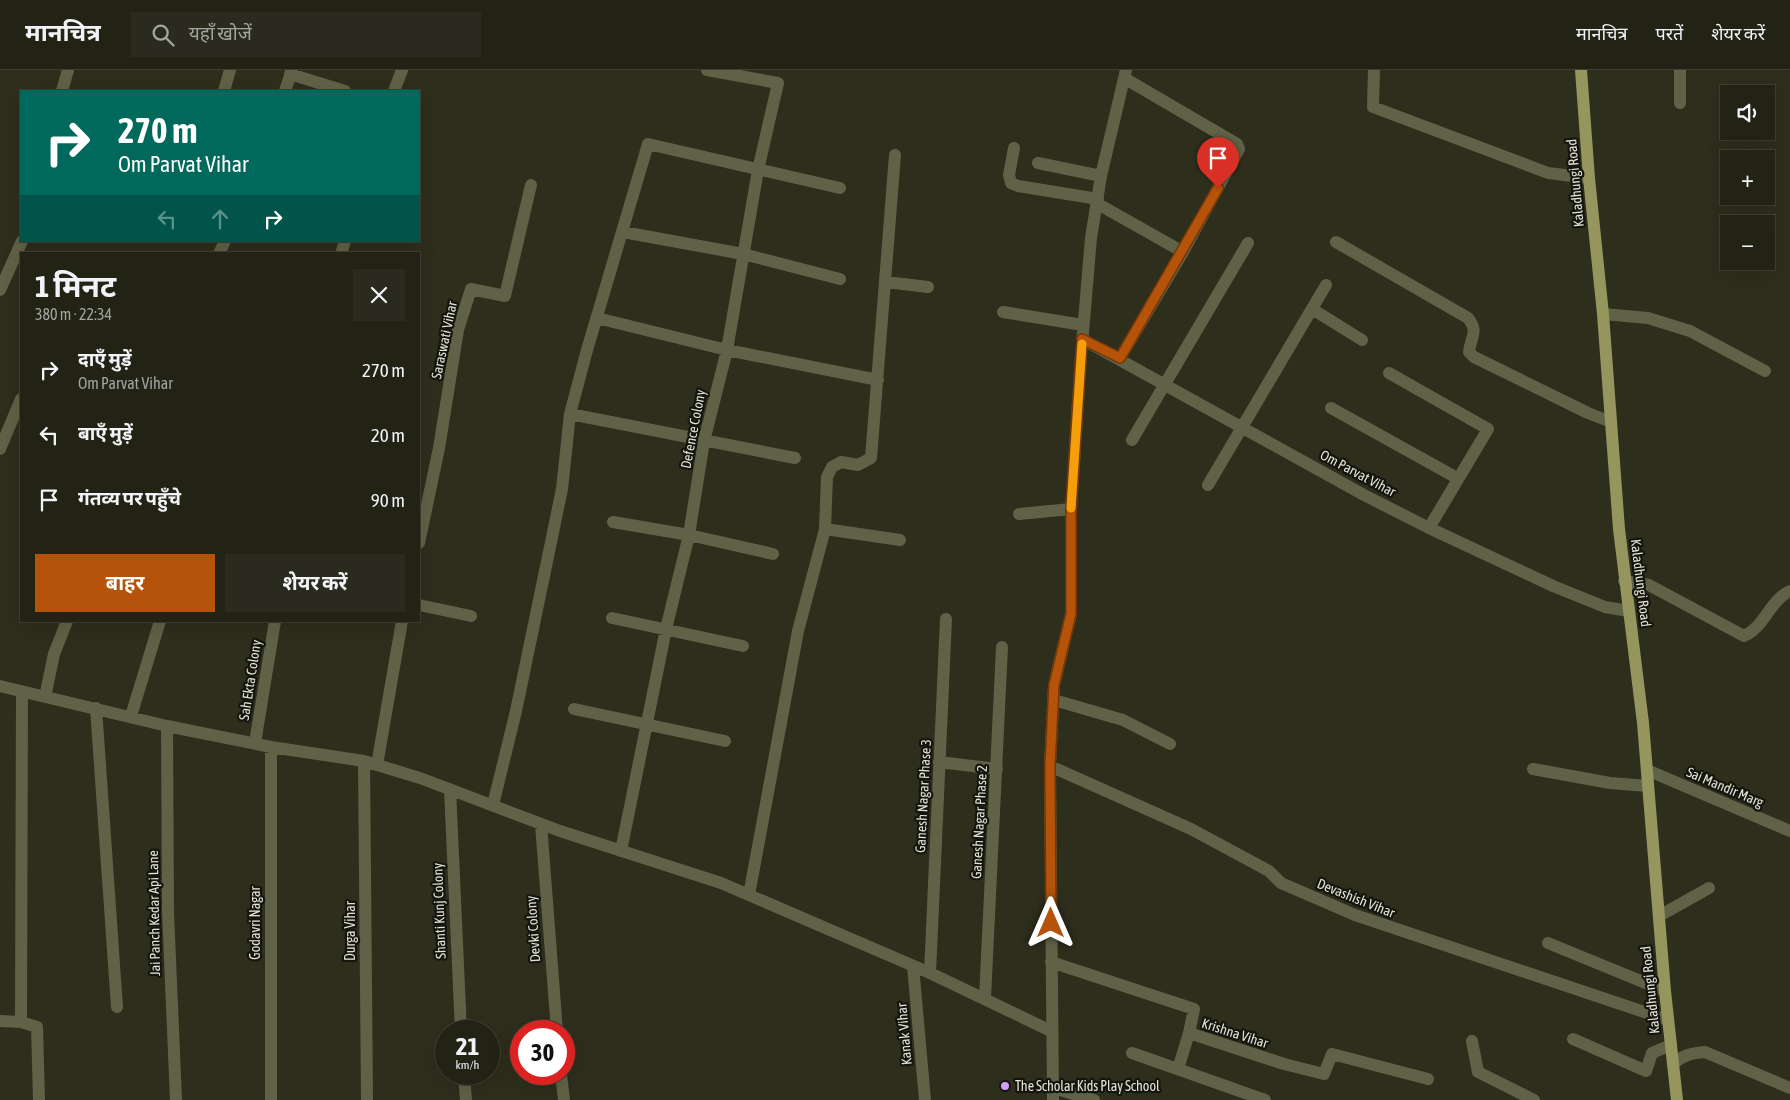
<!DOCTYPE html>
<html lang="hi">
<meta charset="utf-8">
<style>
:root{--surface:#222215;--page:#2a2a1e;--text:#f1f3f6;--muted:#a2a4a0;--line:#3f3f34;--accent:#b45309}
body{margin:0;font-family:"Asap Condensed","Noto Sans Devanagari",sans-serif;background:var(--page);color:var(--text);height:100vh;display:flex;flex-direction:column;font-size:19px;white-space:nowrap}
*{box-sizing:border-box;margin:0}
p{font-size:16px;color:var(--muted)}
.icon{flex:none;width:28px;height:28px;fill:none;stroke:currentColor;stroke-width:2;stroke-linecap:round;stroke-linejoin:round}
.map{position:relative;flex:1;overflow:hidden}
.details{position:absolute;left:20px;top:182px;width:400px;height:370px;display:flex;flex-direction:column;background:var(--surface);border-radius:0px;box-shadow:0 5px 20px #0002,0 0 0 1px var(--line)}
.details>*{flex:none}
.top-card{position:absolute;left:20px;top:20px;width:400px;height:152px;border-radius:0px;box-shadow:0 5px 20px #0002,0 0 0 1px var(--line);background:#00695c;color:#fff;overflow:hidden}
.fabs{position:absolute;left:1720px;top:15px;display:grid;gap:10px}
.fabs a{display:grid;place-items:center;width:55px;height:55px;border-radius:0px;background:var(--surface);box-shadow:0 5px 20px #0002,0 0 0 1px var(--line);font-size:25px}
.speed{position:absolute;left:435px;top:950px;display:flex;gap:10px;font-size:25px;font-weight:700;text-align:center}
.speed>*{display:grid;place-content:center;width:65px;height:65px;border-radius:50%;background:var(--surface);box-shadow:0 5px 20px #0002,0 0 0 1px var(--line);line-height:1}
.speed small{font-size:12px;font-weight:400}
.speed .limit{border:8px solid #d22;background:#fff;color:#111}
.pin{position:absolute;display:grid;place-items:center;width:42px;height:42px;color:#fff;margin:-51px -21px;border-radius:50% 50% 50% 0;rotate:-45deg;box-shadow:0 0 5px #0007}
.pin .icon{rotate:45deg}
.me{position:absolute;width:55px;margin:-28px;rotate:0deg;stroke-linejoin:round;filter:drop-shadow(0 0 4px #0008)}
.turn{display:flex;align-items:center;gap:18px;height:105px;padding:0 15px;font-size:22px}
.turn .icon{width:65px;height:65px;stroke-width:2.5}
.turn b{display:block;font-size:35px;line-height:42px}
.lanes{display:flex;align-items:center;height:48px;padding:0 15px;background:#0003;justify-content:center;gap:25px;direction:ltr}
.lanes .off{opacity:.35}
.round{display:grid;place-items:center;flex:none;width:52px;height:52px;border-radius:0px;background:var(--page)}
.headline{display:flex;align-items:center;justify-content:space-between;height:85px;padding:0 15px}
h1{font-size:30px;font-weight:700;line-height:38px}
.action{display:flex;gap:10px;margin-top:auto;padding:10px 15px}
.action a{flex:1;height:58px;border-radius:0px;background:var(--accent);color:#fff;font-size:20px;font-weight:700;line-height:58px;text-align:center}
.action a+a{background:var(--page);color:var(--text)}
ul{padding:0;list-style:none}
li{display:flex;align-items:center;gap:15px;height:65px;padding:0 15px}
li div{flex:1}
li b{display:block;font-size:19px}
li em{font-style:normal}
header{display:flex;align-items:center;gap:30px;box-sizing:border-box;height:70px;padding:0 25px;background:var(--surface);border-bottom:1px solid var(--line)}
header strong{font-size:24px}
nav{display:flex;gap:28px;margin-inline-start:auto;font-size:18px}
.search{width:350px;height:45px;background:var(--page);display:flex;align-items:center;gap:12px;box-sizing:border-box;padding:0 18px;border-radius:0px;color:var(--muted);font-size:19px}
.map>svg:first-child{display:block}
</style>
<header>
<strong>मानचित्र</strong>
<div class="search"><svg class="icon" aria-label="search" viewBox="0 0 24 24"><circle cx="10" cy="10" r="6"/><path d="M15 15l6 6"/></svg>यहाँ खोजें</div>
<nav><a>मानचित्र</a><a>परतें</a><a>शेयर करें</a></nav>
</header>
<div class="map">
<svg width="1790" height="1030" viewBox="0 0 1790 1030">
<rect width="100%" height="100%" fill="#2d2e1c"/>
<g fill="none" stroke-linecap="round" stroke-linejoin="round">
<path stroke="#606247" stroke-width="12" d="M1374 0 1373 37 1548 103 1589 108
M1680 0V33
M290 4 345 21
M62 21 68 0
M224 21 230 0
M285 21 292 0
M394 21 402 0
M1014 78 1009 105 1011 113 1018 116 1098 129
M1038 93 1101 106
M1098 134 1183 182
M623 162 743 184 840 209
M1336 172 1468 248C1479 262 1471 266 1469 282L1474 287 1588 343 1611 352
M219 184 225 171
M341 184 345 171
M886 212 928 217
M0 220 22 171
M1312 239 1362 270
M1003 242 1083 255
M1603 244 1648 248 1690 261 1765 301
M597 248 727 280 878 310
M1082 269 1364 425 1429 458 1553 516 1605 537 1629 541
M1120 288 1183 182 1239 79 1237 74 1124 8
M1389 303 1488 359 1429 458
M1331 338 1457 408
M570 344 795 388
M1132 370 1248 173
M0 379 21 329
M1208 415 1326 215
M1019 444 1071 439
M613 452 689 465 773 484
M825 459 900 470
M419 473 439 378 458 260 471 219 505 226 531 115
M1624 511 1649 515 1744 566C1765 557 1769 531 1790 521
M419 535 471 546
M612 548 743 576
M0 616 167 656 271 677 364 691 420 708 560 761 721 813 930 903 1051 961
M45 627 54 584 67 551
M1054 630 1123 650 1170 674
M96 638 117 937
M574 639 725 671
M131 646 160 551
M167 656 168 842 176 1030
M255 673 275 551
M364 691 367 1030
M939 692 997 699
M377 695 402 551
M1050 696 1191 759 1269 801 1281 813 1355 845 1668 950
M1533 699 1610 713 1648 716
M1647 700 1790 761
M450 719 461 961
M493 735 516 641 562 419 570 344 587 280 648 74 840 118
M541 754 557 961
M621 781 666 559 689 465 704 371 727 280 758 100 778 13 707 0
M749 825 798 561 825 459 827 407 832 397 841 392 858 395 871 388 895 85
M1659 846 1709 818
M1548 873 1665 921
M1051 892 1194 939 1189 963 1284 994 1324 1004 1332 984 1428 1009
M913 896 925 1030
M930 903 946 549
M985 928 1002 577
M0 951 21 952 37 957 39 1030
M21 952 22 622
M1573 969 1646 1001 1652 983 1671 975
M1472 971 1478 1002 1534 1030
M1132 983 1265 1030
M1673 994C1683 985 1692 983 1705 982L1790 1018
M1178 999 1189 963
M464 1004 466 1030
M561 1004 564 1030
M1053 1018 1094 1030
M271 1030V677
M1053 1030 1050 696 1054 615 1071 544V439L1081 286 1091 168 1101 106 1126 0"/>
<path stroke="#94965e" stroke-width="12" d="M1581 0 1589 108 1603 244 1619 459 1643 653 1665 921 1677 1030"/>
</g>
<g fill="none" stroke-linecap="round" stroke-linejoin="round">
<defs>
<path id="route" d="M1051 853 1050 696 1054 615 1071 544V439L1082 269 1120 288 1218 118"/>
</defs>
<use href="#route" stroke="#753606" stroke-width="12"/>
<use href="#route" stroke="#b45309" stroke-width="9"/>
<path stroke="#f59e0b" stroke-width="9" d="M1071 438 1082 274"/>
</g>
<circle fill="#d49cfb" stroke="#15150e" stroke-width="2" cx="1005" cy="1016" r="5"/>
<g text-anchor="middle" stroke-width="4.5" stroke-linejoin="round" paint-order="stroke">
<g font-size="14" fill="#e2e3d7" stroke="#15150e">
<text transform="translate(1575 113) rotate(-95)" y="5">Kaladhungi Road</text>
<text transform="translate(444 270) rotate(-78)" y="5">Saraswati Vihar</text>
<text transform="translate(693 359) rotate(-79)" y="5">Defence Colony</text>
<text transform="translate(1358 403) rotate(28)" y="5">Om Parvat Vihar</text>
<text transform="translate(1641 513) rotate(83)" y="5">Kaladhungi Road</text>
<text transform="translate(250 610) rotate(-81)" y="5">Sah Ekta Colony</text>
<text transform="translate(1725 717) rotate(23)" y="5">Sai Mandir Marg</text>
<text transform="translate(923 726) rotate(-87)" y="5">Ganesh Nagar Phase 3</text>
<text transform="translate(979 752) rotate(-87)" y="5">Ganesh Nagar Phase 2</text>
<text transform="translate(1356 828) rotate(22)" y="5">Devashish Vihar</text>
<text transform="translate(439 841) rotate(-92)" y="5">Shanti Kunj Colony</text>
<text transform="translate(154 843) rotate(-91)" y="5">Jai Panch Kedar Api Lane</text>
<text transform="translate(255 853) rotate(-90)" y="5">Godavri Nagar</text>
<text transform="translate(533 859) rotate(-94)" y="5">Devki Colony</text>
<text transform="translate(350 861) rotate(-90)" y="5">Durga Vihar</text>
<text transform="translate(1650 920) rotate(-96)" y="5">Kaladhungi Road</text>
<text transform="translate(1235 963) rotate(18)" y="5">Krishna Vihar</text>
<text transform="translate(904 964) rotate(-95)" y="5">Kanak Vihar</text>
</g>
<g font-size="14" fill="#e2e3d7" stroke="#15150e" text-anchor="start">
<text x="1015" y="1021">The Scholar Kids Play School</text>
</g>
</g>
</svg>
<div class="fabs">
<a><svg class="icon" aria-label="sound" viewBox="0 0 24 24"><path d="M4 9h4l5-4v14l-5-4H4zM17 9q2 3 0 6"/></svg></a>
<a>+</a>
<a>−</a>
</div>
<div class="speed"><div>21<small>km/h</small></div><div class="limit">30</div></div>
<div class="pin" style="left:1218px;top:118px;background:#d93025"><svg class="icon" aria-label="arrive" viewBox="0 0 24 24"><path d="M6 21V4h12l-3 4 3 4H6"/></svg></div>
<svg class="me" style="left:1051px;top:853px" viewBox="-20 -20 40 40"><path d="M0-17L14 15 0 8-14 15z" fill="#b45309" stroke="#fff" stroke-width="4"/></svg>
<div class="top-card">
<div class="turn"><svg class="icon" aria-label="right" viewBox="0 0 24 24"><path d="M7 20v-9h11M14 6l5 5-5 5"/></svg><div><b>270 m</b>Om Parvat Vihar</div></div>
<div class="lanes"><svg class="icon off" aria-label="left" viewBox="0 0 24 24"><path d="M17 20v-9H6M10 6l-5 5 5 5"/></svg><svg class="icon off" aria-label="ahead" viewBox="0 0 24 24"><path d="M12 20V5M6 11l6-6 6 6"/></svg><svg class="icon" aria-label="right" viewBox="0 0 24 24"><path d="M7 20v-9h11M14 6l5 5-5 5"/></svg></div>
</div>
<section class="details">
<div class="headline"><div><h1>1 मिनट</h1><p>380 m · 22:34</p></div><a class="round"><svg class="icon" aria-label="close" viewBox="0 0 24 24"><path d="M6 6l12 12M18 6L6 18"/></svg></a></div>
<ul>
<li><svg class="icon" aria-label="right" viewBox="0 0 24 24"><path d="M7 20v-9h11M14 6l5 5-5 5"/></svg><div><b>दाएँ मुड़ें</b><p>Om Parvat Vihar</p></div><em>270 m</em></li>
<li><svg class="icon" aria-label="left" viewBox="0 0 24 24"><path d="M17 20v-9H6M10 6l-5 5 5 5"/></svg><div><b>बाएँ मुड़ें</b></div><em>20 m</em></li>
<li><svg class="icon" aria-label="arrive" viewBox="0 0 24 24"><path d="M6 21V4h12l-3 4 3 4H6"/></svg><div><b>गंतव्य पर पहुँचे</b></div><em>90 m</em></li>
</ul>
<div class="action"><a>बाहर</a><a>शेयर करें</a></div>
</section>
</div>
